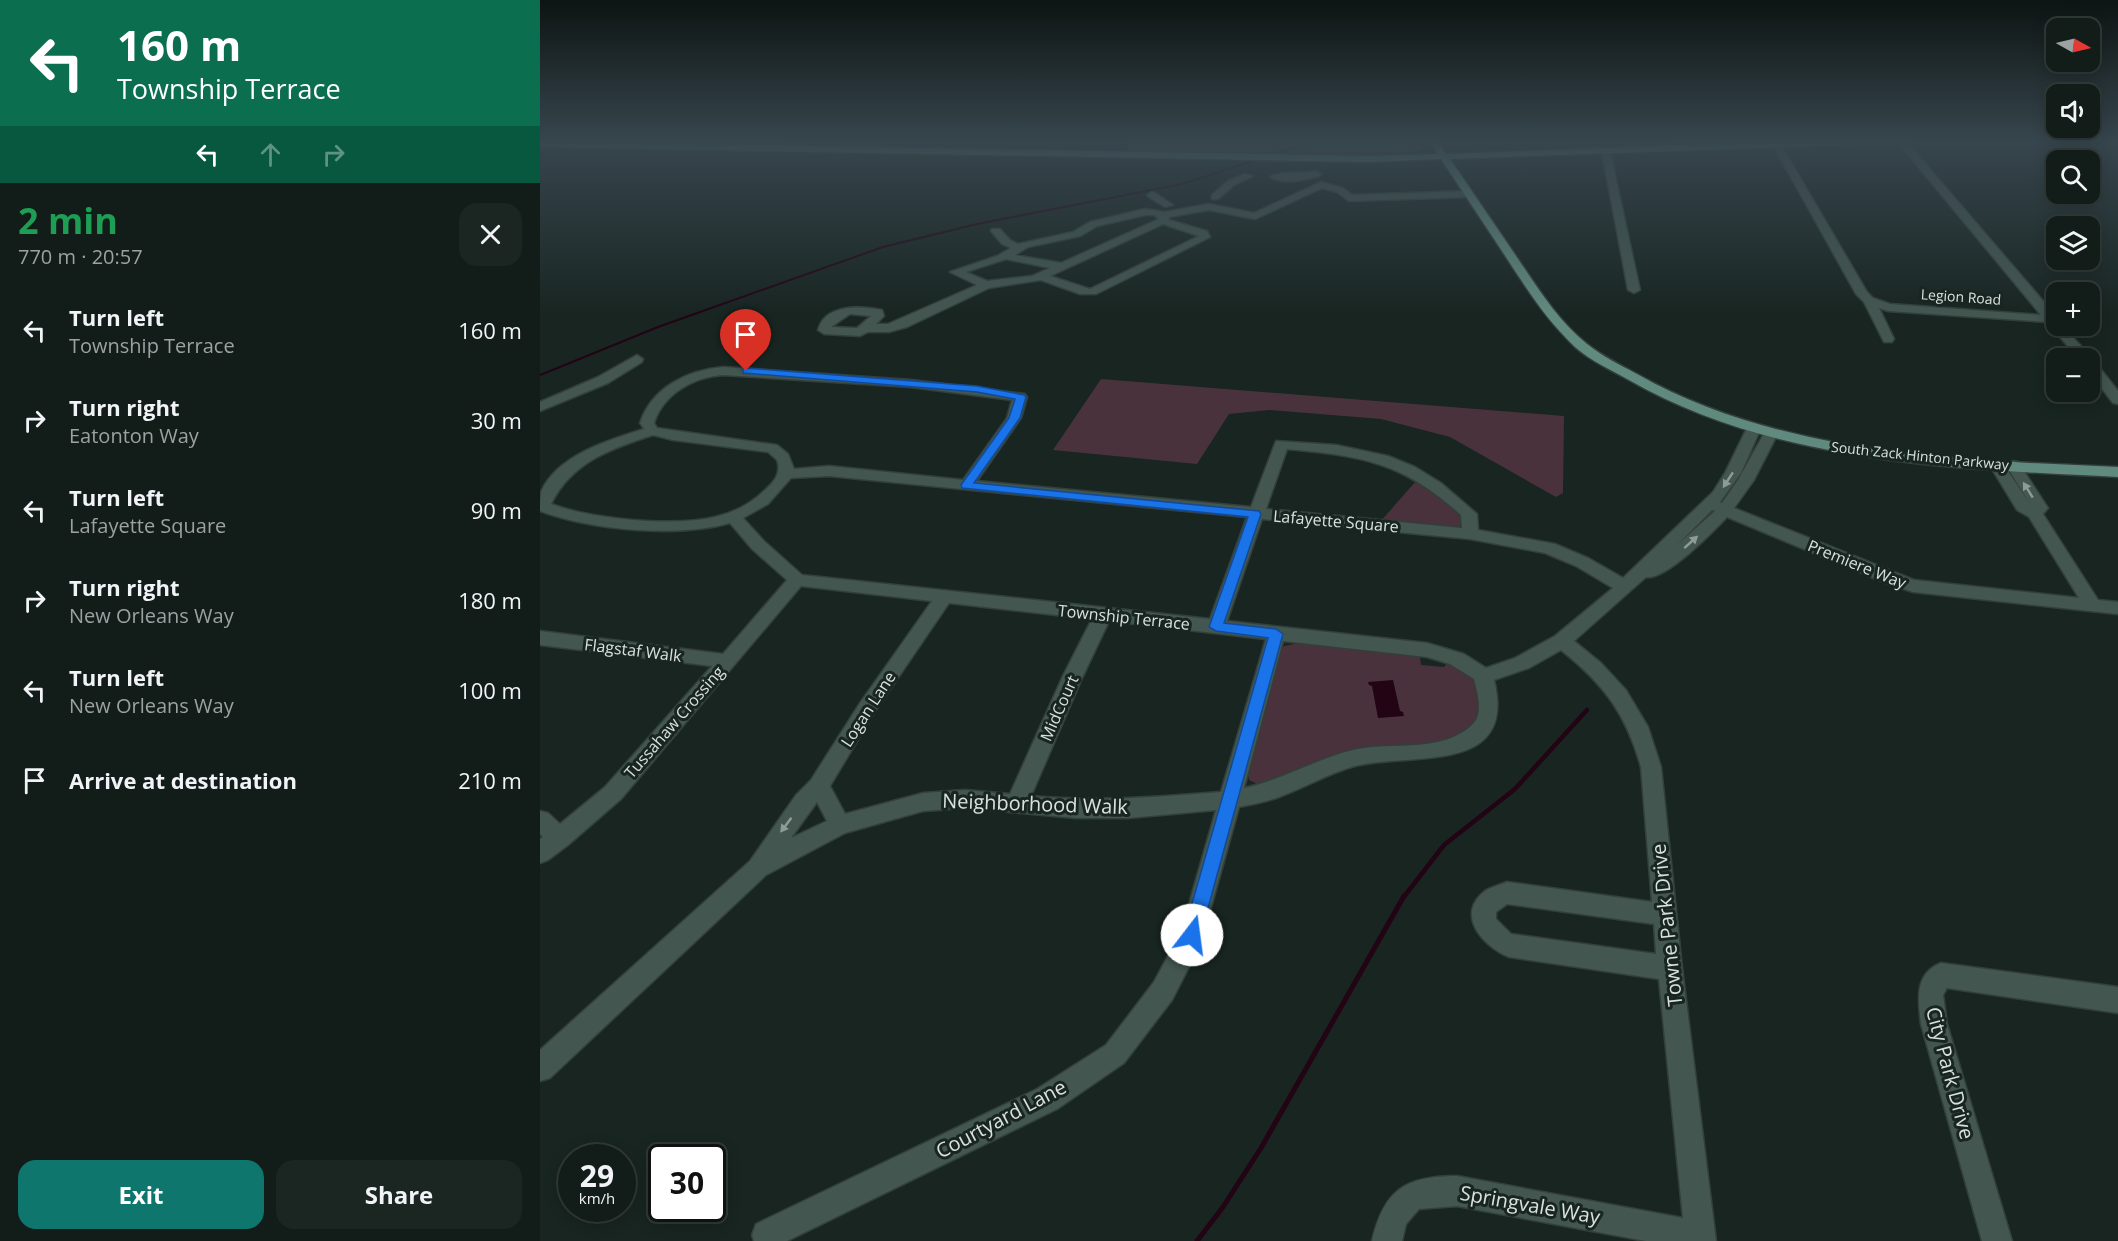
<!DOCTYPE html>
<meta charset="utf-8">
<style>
:root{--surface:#121c19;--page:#1b2522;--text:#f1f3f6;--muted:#9ca1a2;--line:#313a38;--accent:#0f766e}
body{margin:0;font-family:"Open Sans",sans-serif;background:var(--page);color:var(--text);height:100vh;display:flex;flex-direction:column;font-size:22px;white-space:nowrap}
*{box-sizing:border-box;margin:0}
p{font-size:20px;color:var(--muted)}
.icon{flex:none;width:33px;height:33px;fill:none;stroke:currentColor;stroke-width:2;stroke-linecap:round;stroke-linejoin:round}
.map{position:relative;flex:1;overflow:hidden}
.drawer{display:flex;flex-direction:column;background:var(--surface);width:540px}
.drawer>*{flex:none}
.hud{background:#0b6e4f;color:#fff;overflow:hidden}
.needle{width:39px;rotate:98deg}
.fabs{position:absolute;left:1506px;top:18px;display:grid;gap:12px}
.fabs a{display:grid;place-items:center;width:54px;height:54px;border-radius:12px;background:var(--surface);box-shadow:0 3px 15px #0003,0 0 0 2px var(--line);font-size:30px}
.speed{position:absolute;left:18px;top:1144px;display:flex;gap:12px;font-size:30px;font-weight:700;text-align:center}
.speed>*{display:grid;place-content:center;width:78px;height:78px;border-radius:50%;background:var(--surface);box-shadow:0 3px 15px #0003,0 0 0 2px var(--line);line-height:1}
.speed small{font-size:15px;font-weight:400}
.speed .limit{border:3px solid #111;border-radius:9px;background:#fff;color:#111}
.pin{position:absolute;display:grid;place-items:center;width:51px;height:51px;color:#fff;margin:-62px -26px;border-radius:50% 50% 50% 0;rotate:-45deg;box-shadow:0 0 6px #0007}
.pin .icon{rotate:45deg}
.me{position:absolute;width:66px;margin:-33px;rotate:15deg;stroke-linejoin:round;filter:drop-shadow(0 0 4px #0008)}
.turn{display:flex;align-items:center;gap:21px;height:126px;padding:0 18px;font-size:27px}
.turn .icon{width:78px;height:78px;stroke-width:2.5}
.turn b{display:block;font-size:42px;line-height:51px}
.lanes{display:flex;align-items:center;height:57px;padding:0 18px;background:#0003;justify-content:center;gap:30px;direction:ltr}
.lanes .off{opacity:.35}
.round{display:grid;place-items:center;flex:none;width:63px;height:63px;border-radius:18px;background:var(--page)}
.head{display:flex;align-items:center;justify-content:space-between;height:102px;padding:0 18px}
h1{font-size:36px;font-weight:700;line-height:45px;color:#1e9e55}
.button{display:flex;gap:12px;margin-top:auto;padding:12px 18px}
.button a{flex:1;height:69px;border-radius:18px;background:var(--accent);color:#fff;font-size:24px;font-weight:700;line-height:69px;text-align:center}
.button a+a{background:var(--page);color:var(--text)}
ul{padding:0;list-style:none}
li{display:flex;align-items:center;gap:18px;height:90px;padding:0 18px}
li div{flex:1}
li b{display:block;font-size:22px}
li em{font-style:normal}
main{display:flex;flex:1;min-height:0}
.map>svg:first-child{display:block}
</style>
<main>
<section class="drawer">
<div class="hud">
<div class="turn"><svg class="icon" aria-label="left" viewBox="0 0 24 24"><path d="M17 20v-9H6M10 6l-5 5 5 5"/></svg><div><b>160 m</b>Township Terrace</div></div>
<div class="lanes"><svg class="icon" aria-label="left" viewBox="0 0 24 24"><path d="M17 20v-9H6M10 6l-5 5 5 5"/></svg><svg class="icon off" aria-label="ahead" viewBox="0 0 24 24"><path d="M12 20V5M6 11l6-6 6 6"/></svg><svg class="icon off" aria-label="right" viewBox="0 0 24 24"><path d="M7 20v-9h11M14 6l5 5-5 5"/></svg></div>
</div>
<div class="head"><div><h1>2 min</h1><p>770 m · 20:57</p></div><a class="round"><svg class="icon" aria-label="close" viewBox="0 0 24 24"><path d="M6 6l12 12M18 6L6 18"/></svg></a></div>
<ul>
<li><svg class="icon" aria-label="left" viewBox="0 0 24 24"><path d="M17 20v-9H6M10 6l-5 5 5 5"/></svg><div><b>Turn left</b><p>Township Terrace</p></div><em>160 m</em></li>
<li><svg class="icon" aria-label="right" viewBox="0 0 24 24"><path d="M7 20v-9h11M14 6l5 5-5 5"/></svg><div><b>Turn right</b><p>Eatonton Way</p></div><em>30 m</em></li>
<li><svg class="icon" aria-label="left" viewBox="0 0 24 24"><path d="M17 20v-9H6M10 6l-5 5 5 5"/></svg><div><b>Turn left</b><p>Lafayette Square</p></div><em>90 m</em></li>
<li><svg class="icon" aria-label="right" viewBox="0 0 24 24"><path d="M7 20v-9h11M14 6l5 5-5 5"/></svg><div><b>Turn right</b><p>New Orleans Way</p></div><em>180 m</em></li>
<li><svg class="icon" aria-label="left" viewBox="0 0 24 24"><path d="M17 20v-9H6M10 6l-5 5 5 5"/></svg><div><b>Turn left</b><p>New Orleans Way</p></div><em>100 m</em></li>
<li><svg class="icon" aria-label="arrive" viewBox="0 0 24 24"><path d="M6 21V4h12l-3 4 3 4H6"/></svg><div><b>Arrive at destination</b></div><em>210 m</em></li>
</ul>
<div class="button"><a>Exit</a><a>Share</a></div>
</section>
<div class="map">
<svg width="1578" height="1241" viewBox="0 0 1578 1241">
<rect width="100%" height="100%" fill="#182521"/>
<path fill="#49323c" d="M595 140H876L884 148 873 152 789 155 582 156Z
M561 379 1024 416 1023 493 1016 497 910 437 841 419 729 410 689 414 657 464 513 450Z
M876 481C889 489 930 508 920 526L913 528 840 522Z
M760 643 880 657 881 665 904 667 907 663 928 672 942 690 939 724 915 740 720 785 709 780 708 770 740 652 744 646Z"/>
<path fill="#220414" d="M853 680 860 711 863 712 864 716 838 718 832 686 829 685 828 682Z"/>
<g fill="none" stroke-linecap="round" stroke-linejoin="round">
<path stroke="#220414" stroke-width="2" d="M729 156 777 140
M0 375 118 327 343 247 437 224 642 184 722 158"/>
<path stroke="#220414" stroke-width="4.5" d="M863 898 904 845 975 789 1047 710"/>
<path stroke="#220414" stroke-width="5" d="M657 1241 683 1207 721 1148 864 896"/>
<defs>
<path id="minor" d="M1356 140H1365L1516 316V326H1523L1549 355 1550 358V359L1538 358 1507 322 1348 311 1339 308 1354 339 1352 342H1344L1324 302 1316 294 1233 145 1234 143 1241 145 1327 292 1333 298 1350 304 1501 315Z
M1066 149 1070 152 1100 290 1094 293 1088 290 1062 152Z
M776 171 781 174 779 176C766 180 742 185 730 177 741 170 762 175 776 171Z
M705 174 713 176 694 185 678 199H672V195L688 181Z
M781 182 803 188 812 195 928 191 933 194 928 197 809 201 797 192 782 188 715 219 669 210 629 217V220L667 231 670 237 556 294H540L501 280 449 288 367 327 349 332H328L320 336 284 334 278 330C285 303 322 306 342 310L344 316 336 324H348L437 285 410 272 457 256 471 248 462 244 451 231 452 229H460L470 240 478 244 533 232 550 222 605 209 625 212 669 204 714 213ZM605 215H614L619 219 521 263 475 255 488 247 540 236 557 226ZM623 224 659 236 550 289 510 276ZM466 259 510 268 492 276 447 281 426 272ZM310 314 331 316 317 328 291 327Z
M612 192 615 193 633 205 625 207 609 197 607 195Z
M97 355 103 359 102 362 68 383 0 411V402L58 377Z
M1550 361 1555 362 1578 391V404L1573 403 1550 373Z
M183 367 371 380 485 394 487 397 481 418 437 481 711 507 736 441 796 445 848 456 875 467 901 483 937 514 938 530 1015 544 1048 558 1083 578 1173 492 1185 473 1207 428 1214 424 1221 428 1201 473 1180 502 1182 503 1198 480 1226 430H1236L1238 433 1214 480 1194 508 1374 580 1539 598 1489 517 1477 510 1449 464 1451 461H1461L1490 504 1466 465 1473 461 1478 462 1508 508 1503 514 1558 600 1578 602V614L1373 592 1343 582 1187 517C1174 531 1125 581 1106 577L1034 641 1061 663 1086 690 1108 727 1121 767 1142 968 1176 1241H1106L917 1206 879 1209 866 1224 862 1241H832C844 1190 865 1176 917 1176L1143 1218 1119 979 969 957C944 947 914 915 945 891 951 887 960 885 967 882L1112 902 1101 767C1086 714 1064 684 1021 650L989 668 954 680C978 776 871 752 815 766 789 773 764 788 739 797 726 802 712 804 699 807L661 943 632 1000 584 1063 517 1109 247 1241H214L212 1235 216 1224 497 1089 566 1045 614 982 641 932 676 810 588 818H536L425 808 383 811 305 833 226 875 10 1078 0 1081V1050L210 861 256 795 271 780 320 703 392 601 261 586 81 799 28 845 8 860 0 863V839L3 837 0 834V811L8 813 20 824 65 787 172 666 0 645V631L183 654 247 580 212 549 190 523C138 538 50 530 0 511 0 505 0 498 1 492 17 455 69 440 104 429L100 423C112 387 148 370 183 367ZM183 375 371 387 472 400 467 418 423 480 289 466 254 469 248 454 237 445 117 428 114 423C124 393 154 377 183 375ZM113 435 133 440 228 452 237 460C242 474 233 483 224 491 210 504 193 513 175 517 133 527 51 519 11 504 32 462 70 449 113 435ZM747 449C822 456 863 462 921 515L922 528 726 509ZM289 476 707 517 670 619 262 575 224 541 203 518 228 504 251 478ZM1172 510 1175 511 1136 546ZM722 519 930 539 1005 553 1036 566 1073 588 1015 636 975 658 946 668 924 654 887 643 687 621ZM409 603 552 619 522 678 470 794 425 790 383 793 305 814 290 786 334 713ZM569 621 726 639 681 792C615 797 557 802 491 796L542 678ZM743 641 887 657 910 664 934 679C937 692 944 713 933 724 903 754 851 741 813 750 776 759 742 780 704 788ZM277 802 287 821 251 838ZM967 904 1114 924 1116 954 971 934 956 919V912Z
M1401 963 1578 987V1013L1407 988 1403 995 1407 1024 1472 1241H1442L1381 1024C1378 1000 1374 974 1401 963Z"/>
<path id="major" d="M889 140H897L906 154 1279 140H1361L1357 143 910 159C932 191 954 224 976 256 998 288 1017 320 1047 344 1062 356 1080 365 1097 374 1240 455 1418 460 1578 467V477C1416 469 1233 463 1089 380 1071 370 1051 361 1035 347 1004 317 987 289 964 254 943 222 922 191 901 159L829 162 0 147V141L829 156 898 154Z"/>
</defs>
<use href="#minor" stroke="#333f3b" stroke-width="3"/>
<use href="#major" stroke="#333f3b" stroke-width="3"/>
<use href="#minor" fill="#435650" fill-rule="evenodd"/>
<use href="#major" fill="#618a7e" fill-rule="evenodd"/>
</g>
<defs><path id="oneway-solid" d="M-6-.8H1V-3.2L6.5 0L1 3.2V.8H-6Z" transform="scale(1.5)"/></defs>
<g fill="#8e9c97">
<use href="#oneway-solid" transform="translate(1188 480) rotate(123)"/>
<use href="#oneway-solid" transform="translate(1488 490) rotate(-122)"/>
<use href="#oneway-solid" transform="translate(1151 542) rotate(-42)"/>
<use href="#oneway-solid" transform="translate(246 825) rotate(127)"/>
</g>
<linearGradient id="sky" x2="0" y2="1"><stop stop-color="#0d1412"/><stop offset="0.45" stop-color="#37464e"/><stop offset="1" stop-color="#37464e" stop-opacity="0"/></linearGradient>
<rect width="1578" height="314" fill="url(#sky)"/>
<path fill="#1a73e8" stroke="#114b97" stroke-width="1.5" d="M206 368 437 386 484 395 486 397 480 418 434 483 719 511 721 514 684 623 736 629 743 634 659 941 652 944 646 941 643 935 728 638 676 631 669 627 708 517 422 488 421 485 469 418 475 399 437 392 203 373V369Z"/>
<g text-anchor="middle" stroke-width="6" stroke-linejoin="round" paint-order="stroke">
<g font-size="14" fill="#d9e1de" stroke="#182521">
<text transform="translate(1421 297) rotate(4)" y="5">Legion Road</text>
<text transform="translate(1380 456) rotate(6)" y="5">South Zack Hinton Parkway</text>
</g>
<g font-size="16" fill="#d9e1de" stroke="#182521">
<text transform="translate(796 521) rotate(5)" y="6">Lafayette Square</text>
<text transform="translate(1317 564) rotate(22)" y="6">Premiere Way</text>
<text transform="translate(584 617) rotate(6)" y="6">Township Terrace</text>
<text transform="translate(93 650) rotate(7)" y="6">Flagstaf Walk</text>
<text transform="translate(519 708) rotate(-66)" y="6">MidCourt</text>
<text transform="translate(328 709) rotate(-57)" y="6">Logan Lane</text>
<text transform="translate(134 722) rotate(-49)" y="6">Tussahaw Crossing</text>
</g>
<g font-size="20" fill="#d9e1de" stroke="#182521">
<text transform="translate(495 804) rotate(2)" y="7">Neighborhood Walk</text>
<text transform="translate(1127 925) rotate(-96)" y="7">Towne Park Drive</text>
<text transform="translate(1410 1073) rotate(75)" y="7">City Park Drive</text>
<text transform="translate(461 1119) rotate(-28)" y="7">Courtyard Lane</text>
<text transform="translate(990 1205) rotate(10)" y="7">Springvale Way</text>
</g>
</g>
</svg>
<div class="fabs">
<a><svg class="needle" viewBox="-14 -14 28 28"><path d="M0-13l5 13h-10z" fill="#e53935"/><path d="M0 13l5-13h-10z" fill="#9ca1a2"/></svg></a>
<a><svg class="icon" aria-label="sound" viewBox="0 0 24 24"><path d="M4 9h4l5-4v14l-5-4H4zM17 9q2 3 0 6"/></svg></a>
<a><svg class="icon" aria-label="search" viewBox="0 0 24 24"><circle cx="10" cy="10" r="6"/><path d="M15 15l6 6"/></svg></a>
<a><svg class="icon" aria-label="layers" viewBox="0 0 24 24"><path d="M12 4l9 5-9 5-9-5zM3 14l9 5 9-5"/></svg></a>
<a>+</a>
<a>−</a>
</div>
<div class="speed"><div>29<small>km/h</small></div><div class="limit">30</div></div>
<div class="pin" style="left:206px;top:371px;background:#d93025"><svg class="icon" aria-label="arrive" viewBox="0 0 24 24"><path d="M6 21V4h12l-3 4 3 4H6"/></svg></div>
<svg class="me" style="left:652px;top:935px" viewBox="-20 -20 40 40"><circle r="19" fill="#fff"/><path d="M0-13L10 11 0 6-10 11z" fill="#1a73e8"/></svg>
</div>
</main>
